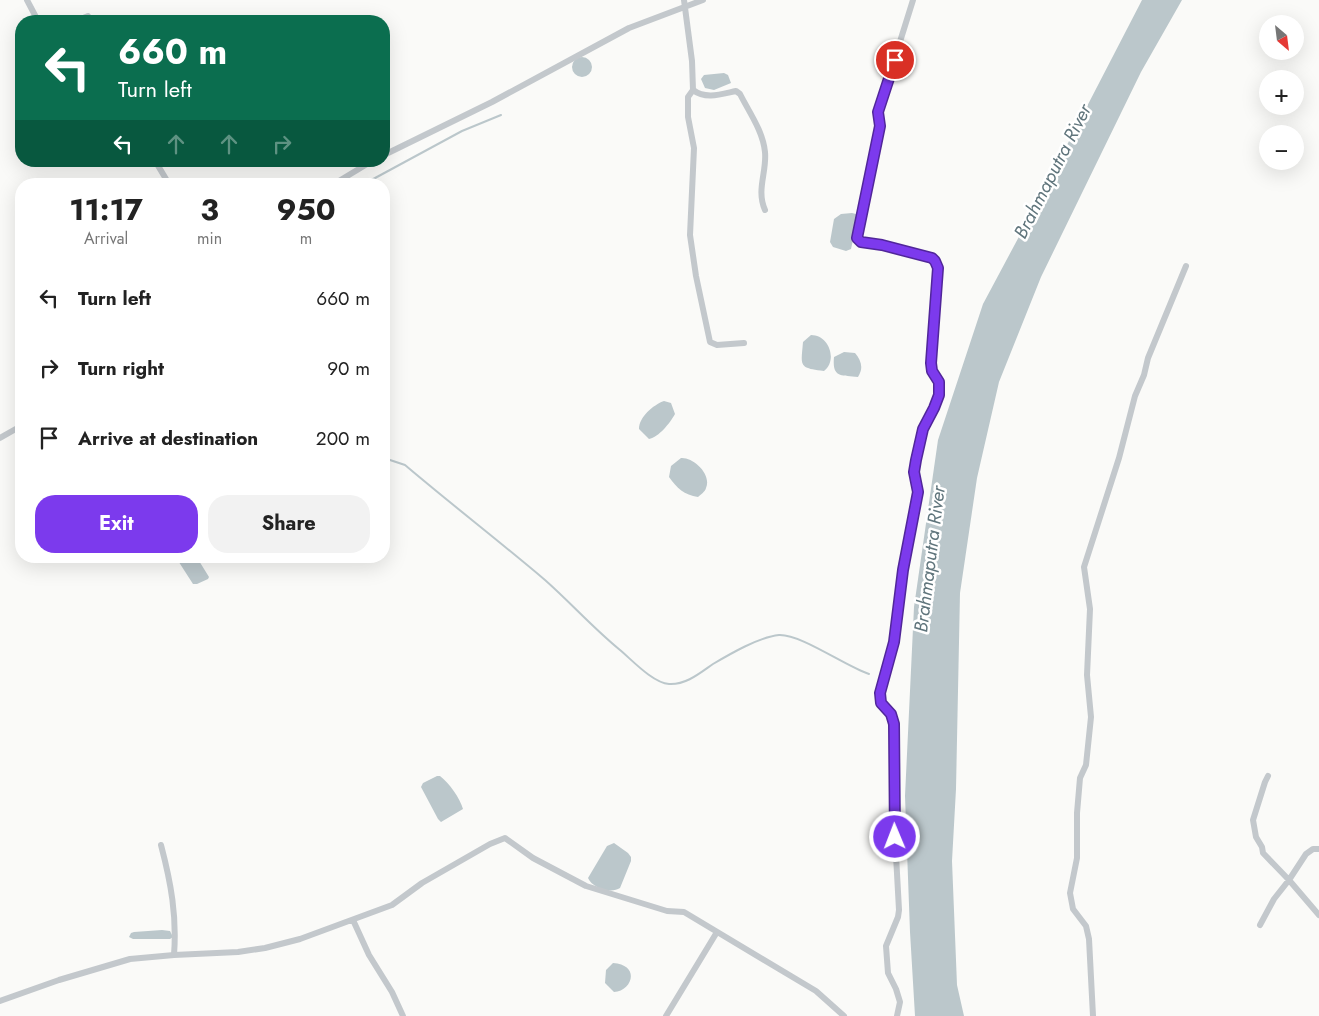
<!DOCTYPE html>
<meta charset="utf-8">
<style>
:root{--surface:#fff;--page:#f2f2f2;--text:#222;--muted:#767676;--accent:#7c3aed}
body{margin:0;font-family:Jost,sans-serif;background:var(--page);color:var(--text);height:100vh;display:flex;flex-direction:column;font-size:19px;white-space:nowrap}
*{box-sizing:border-box;margin:0}
p{font-size:16px;color:var(--muted)}
.icon{flex:none;width:28px;height:28px;fill:none;stroke:currentColor;stroke-width:2;stroke-linecap:round;stroke-linejoin:round}
.map{position:relative;flex:1;overflow:hidden}
.drawer{position:absolute;left:15px;top:178px;width:375px;height:385px;display:flex;flex-direction:column;background:var(--surface);border-radius:20px;box-shadow:0 5px 20px #0002}
.drawer>*{flex:none}
.hud{position:absolute;left:15px;top:15px;width:375px;height:152px;border-radius:20px;box-shadow:0 5px 20px #0002;background:#0b6e4f;color:#fff;overflow:hidden}
.needle{width:32px;rotate:152deg}
.buttons{position:absolute;left:1259px;top:15px;display:grid;gap:10px}
.buttons a{display:grid;place-items:center;width:45px;height:45px;border-radius:50%;background:var(--surface);box-shadow:0 5px 20px #0002;font-size:25px}
.pin{position:absolute;display:grid;place-items:center;width:42px;height:42px;color:#fff;margin:-21px;border:2px solid #fff;border-radius:50%;box-shadow:0 1px 5px #0007}
.me{position:absolute;width:55px;margin:-28px;rotate:359deg;stroke-linejoin:round;filter:drop-shadow(0 0 4px #0008)}
.turn{display:flex;align-items:center;gap:18px;height:105px;padding:0 20px;font-size:22px}
.turn .icon{width:65px;height:65px;stroke-width:2.5}
.turn b{display:block;font-size:35px;line-height:42px}
.lanes{display:flex;align-items:center;height:48px;padding:0 20px;background:#0003;justify-content:center;gap:25px;direction:ltr}
.lanes .off{opacity:.35}
.eta{display:flex;justify-content:space-evenly;align-items:center;height:85px;text-align:center}
.eta b{font-size:30px;font-weight:700;line-height:35px}
.button{display:flex;gap:10px;margin-top:auto;padding:10px 20px}
.button a{flex:1;height:58px;border-radius:20px;background:var(--accent);color:#fff;font-size:20px;font-weight:700;line-height:58px;text-align:center}
.button a+a{background:var(--page);color:var(--text)}
ul{padding:0;list-style:none}
li{display:flex;align-items:center;gap:15px;height:70px;padding:0 20px}
li div{flex:1}
li b{display:block;font-size:19px}
li em{font-style:normal}
.map>svg:first-child{display:block}
</style>
<div class="map">
<svg width="1319" height="1016" viewBox="0 0 1319 1016">
<rect width="100%" height="100%" fill="#fafaf8"/>
<path fill="#bbc7cb" d="M1142 0H1182L1141 72 1041 277 999 382 977 478 960 593 956 789 952 861 957 985 964 1016H915L910 932 905 796 914 607 938 440 983 304 1038 201Z
M572 67a10 10 0 1 1 20 0a10 10 0 1 1-20 0Z
M724 73 728 75 731 83 714 90 705 88 701 79 704 75Z
M852 213 856 214 858 217 851 249 846 251 833 247 830 242 834 219 841 214Z
M811 335C829 335 838 360 824 371 798 368 801 366 803 342Z
M844 352 855 353C861 360 864 368 858 377 841 375 832 378 834 357Z
M664 401 671 403 675 414C670 423 659 437 649 439L639 429C639 417 653 405 664 401Z
M681 458C693 457 712 474 706 488 705 492 701 494 698 497 684 495 677 488 669 477L671 466Z
M175 556H196L209 577 208 579 197 584H193Z
M437 776H440C449 783 460 798 463 809L441 822 438 819 421 787 423 783Z
M614 843 628 853 631 857V861L620 888C611 894 592 888 588 878L607 846Z
M162 930 170 931 173 937 170 939H133L129 937 131 933 134 932Z
M613 963C641 965 632 991 614 992L605 983 606 970Z"/>
<g fill="none" stroke-linecap="round" stroke-linejoin="round">
<path stroke="#bbc7cb" stroke-width="2" d="M364 184 462 131 501 115
M384 458 405 465C451 504 499 541 545 580 571 603 593 628 620 650 632 660 653 683 669 684 686 685 700 673 713 664 730 654 759 637 779 635 801 634 845 666 869 674"/>
<path stroke="#c3c8cc" stroke-width="6" d="M27 0 38 21
M684 0 692 61 693 90 688 97V117L694 148 690 235 696 276 710 342 717 345 744 343
M76 21 88 16 92 21
M693 90C706 100 722 94 736 91L740 94C749 112 763 131 765 152 767 172 756 190 765 210
M384 155 492 102 629 28 703 0
M152 161 157 164 169 184
M334 184 372 161
M0 438 21 426
M1268 776 1265 782 1253 820 1256 837 1262 847 1263 853 1289 880 1319 915
M161 845C171 883 177 916 174 955
M353 920 369 955 392 992 403 1016
M1260 925 1274 899 1289 880 1306 854 1313 849H1319
M0 1001 59 980 130 959 174 955 238 952 265 948 300 939 392 905 422 883 490 844 505 838 533 858 586 886 667 911 684 912 816 991 844 1016
M666 1016 717 932
M897 1016 900 1002 896 989 888 973 886 946 898 917 899 910 895 837 894 724 891 714 882 705 880 693 892 654 903 570 918 492 914 471 916 459 923 429 935 408 939 395V382L932 371 931 363 937 267 935 261 932 258 882 245 861 242 857 238V234L880 126 878 112 913 0
M1093 1016 1089 939 1086 926 1073 909 1070 893 1077 858V813L1080 778 1086 765 1091 717 1087 675 1090 609 1084 567 1119 458 1135 396 1144 375 1148 358 1186 266"/>
</g>
<g fill="none" stroke-linecap="round" stroke-linejoin="round">
<defs>
<path id="route" d="M895 837 894 724 891 714 881 703 880 693 894 642 903 570 918 492 914 472 916 460 923 429 934 408 939 395V382L932 371 931 363 938 268 935 261 932 258 882 245 861 242 857 238 880 126 878 112 895 60"/>
</defs>
<use href="#route" stroke="#51269a" stroke-width="12"/>
<use href="#route" stroke="#7c3aed" stroke-width="9"/>
</g>
<g text-anchor="middle" stroke-width="5" stroke-linejoin="round" paint-order="stroke">
<g font-size="19" font-style="italic" fill="#60757c" stroke="#fff">
<text transform="translate(1052 171) rotate(-63)" y="7">Brahmaputra River</text>
<text transform="translate(929 559) rotate(-83)" y="7">Brahmaputra River</text>
</g>
</g>
</svg>
<div class="buttons">
<a><svg class="needle" viewBox="-14 -14 28 28"><path d="M0-13l5 13h-10z" fill="#e53935"/><path d="M0 13l5-13h-10z" fill="#767676"/></svg></a>
<a>+</a>
<a>−</a>
</div>
<div class="pin" style="left:895px;top:60px;background:#d93025"><svg class="icon" aria-label="arrive" viewBox="0 0 24 24"><path d="M6 21V4h12l-3 4 3 4H6"/></svg></div>
<svg class="me" style="left:895px;top:837px" viewBox="-20 -20 40 40"><circle r="17" fill="#7c3aed" stroke="#fff" stroke-width="3"/><path d="M0-11L8 9 0 5-8 9z" fill="#fff"/></svg>
<div class="hud">
<div class="turn"><svg class="icon" aria-label="left" viewBox="0 0 24 24"><path d="M17 20v-9H6M10 6l-5 5 5 5"/></svg><div><b>660 m</b>Turn left</div></div>
<div class="lanes"><svg class="icon" aria-label="left" viewBox="0 0 24 24"><path d="M17 20v-9H6M10 6l-5 5 5 5"/></svg><svg class="icon off" aria-label="ahead" viewBox="0 0 24 24"><path d="M12 20V5M6 11l6-6 6 6"/></svg><svg class="icon off" aria-label="ahead" viewBox="0 0 24 24"><path d="M12 20V5M6 11l6-6 6 6"/></svg><svg class="icon off" aria-label="right" viewBox="0 0 24 24"><path d="M7 20v-9h11M14 6l5 5-5 5"/></svg></div>
</div>
<section class="drawer">
<div class="eta">
<div><b>11:17</b><p>Arrival</p></div>
<div><b>3</b><p>min</p></div>
<div><b>950</b><p>m</p></div>
</div>
<ul>
<li><svg class="icon" aria-label="left" viewBox="0 0 24 24"><path d="M17 20v-9H6M10 6l-5 5 5 5"/></svg><div><b>Turn left</b></div><em>660 m</em></li>
<li><svg class="icon" aria-label="right" viewBox="0 0 24 24"><path d="M7 20v-9h11M14 6l5 5-5 5"/></svg><div><b>Turn right</b></div><em>90 m</em></li>
<li><svg class="icon" aria-label="arrive" viewBox="0 0 24 24"><path d="M6 21V4h12l-3 4 3 4H6"/></svg><div><b>Arrive at destination</b></div><em>200 m</em></li>
</ul>
<div class="button"><a>Exit</a><a>Share</a></div>
</section>
</div>
